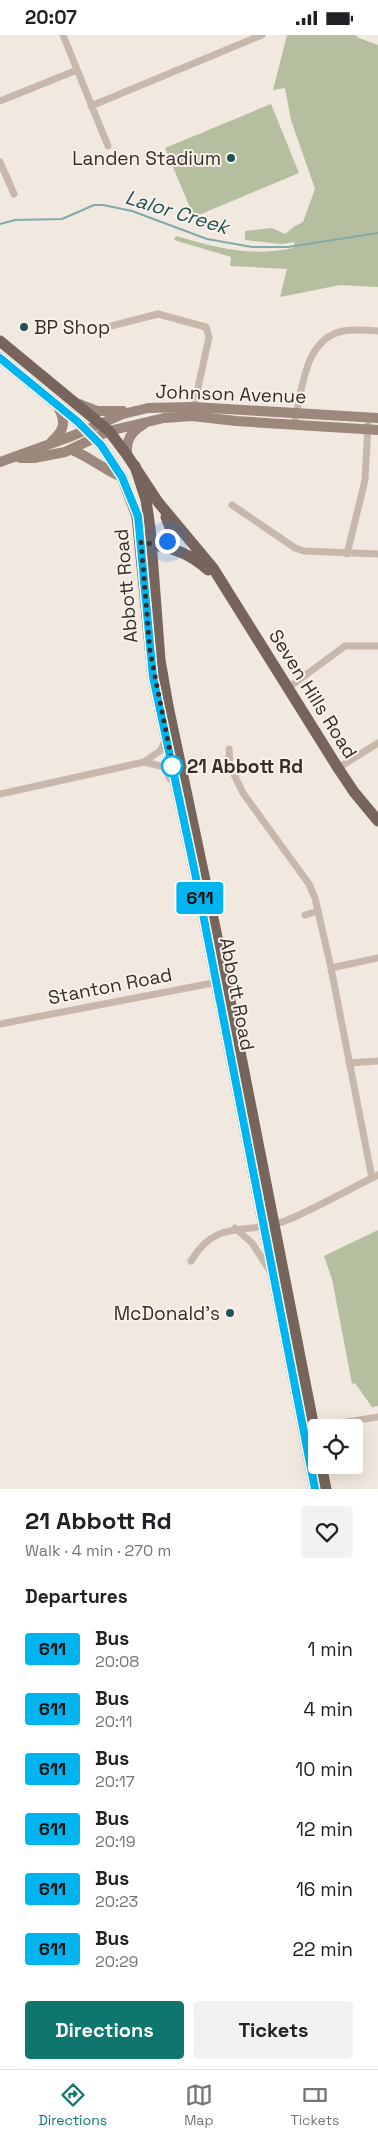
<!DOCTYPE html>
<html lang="en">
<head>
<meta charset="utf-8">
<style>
  :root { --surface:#fff; --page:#f2f2f2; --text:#202124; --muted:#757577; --line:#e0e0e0; --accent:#0f766e }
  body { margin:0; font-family:"Space Grotesk",sans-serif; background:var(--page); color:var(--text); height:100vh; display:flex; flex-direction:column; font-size:19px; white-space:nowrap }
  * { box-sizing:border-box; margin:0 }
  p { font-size:16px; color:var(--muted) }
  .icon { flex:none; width:28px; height:28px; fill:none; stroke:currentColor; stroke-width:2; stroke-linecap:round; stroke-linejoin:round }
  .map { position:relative; height:1454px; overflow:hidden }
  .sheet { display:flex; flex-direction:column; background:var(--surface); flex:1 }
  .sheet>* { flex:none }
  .badge { padding:0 10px; border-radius:4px; font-size:18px; line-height:32px }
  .tools { position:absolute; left:308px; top:1384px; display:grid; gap:10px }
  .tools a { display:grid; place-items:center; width:55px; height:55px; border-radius:5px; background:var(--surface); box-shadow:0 5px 20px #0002; font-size:25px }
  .you { position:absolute; width:25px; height:25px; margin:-12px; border:4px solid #fff; border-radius:50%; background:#1a73e8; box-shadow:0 0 0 8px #1a73e833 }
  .map>.badge { position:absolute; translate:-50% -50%; box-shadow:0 0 0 2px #fff }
  h2 { padding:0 25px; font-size:19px; line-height:45px }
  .round { display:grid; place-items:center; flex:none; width:52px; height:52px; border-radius:5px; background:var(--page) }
  .headline { display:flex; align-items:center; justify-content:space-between; height:85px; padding:0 25px }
  h1 { font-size:24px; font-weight:700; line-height:38px }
  .button { display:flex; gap:10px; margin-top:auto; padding:10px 25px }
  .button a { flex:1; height:58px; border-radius:5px; background:var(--accent); color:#fff; font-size:20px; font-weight:700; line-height:58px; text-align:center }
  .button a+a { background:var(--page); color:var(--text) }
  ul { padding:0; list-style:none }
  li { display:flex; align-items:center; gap:15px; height:60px; padding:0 25px }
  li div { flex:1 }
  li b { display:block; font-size:19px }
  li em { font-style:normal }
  li .badge { min-width:55px; font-weight:700; text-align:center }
  .status { display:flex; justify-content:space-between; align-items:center; height:35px; padding:0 25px; background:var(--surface); direction:ltr }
  .status svg { height:14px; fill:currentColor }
  .tabs { display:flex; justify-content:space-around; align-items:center; height:70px; border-top:1px solid var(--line); background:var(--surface); font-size:14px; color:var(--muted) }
  .tabs a { display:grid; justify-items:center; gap:2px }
  .tabs .on { color:var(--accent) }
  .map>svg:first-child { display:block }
  .green { fill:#b5bfa0 }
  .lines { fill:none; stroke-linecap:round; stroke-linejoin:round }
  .stream { stroke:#80aaac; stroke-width:2 }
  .minor { stroke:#c8b8ac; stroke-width:7 }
  .secondary { stroke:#9c887d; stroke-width:10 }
  .primary { stroke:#77655c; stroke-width:11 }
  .line-casing { stroke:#fff; stroke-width:11 }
  .line { stroke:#00b5ef; stroke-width:8 }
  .walk { stroke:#372e2a; stroke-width:5; stroke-dasharray:0 9 }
  .poi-dot { fill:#235255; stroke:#f9f2eb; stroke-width:2 }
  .stop-dot { fill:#fff; stroke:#00b5ef; stroke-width:2.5 }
  .labels { text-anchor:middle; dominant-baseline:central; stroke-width:4; stroke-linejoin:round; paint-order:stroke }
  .poi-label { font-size:19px; fill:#372e2a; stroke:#f9f2eb; text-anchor:end }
  .street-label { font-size:19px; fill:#372e2a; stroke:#f9f2eb }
  .stop-label { font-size:19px; font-weight:bold; fill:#372e2a; stroke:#f9f2eb; text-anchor:start }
  .water-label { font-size:20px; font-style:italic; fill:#235255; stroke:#f9f2eb }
</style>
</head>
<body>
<div class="status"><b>20:07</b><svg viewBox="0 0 49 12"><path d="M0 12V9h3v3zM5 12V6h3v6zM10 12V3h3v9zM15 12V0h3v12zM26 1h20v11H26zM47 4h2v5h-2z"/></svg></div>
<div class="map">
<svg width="378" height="1454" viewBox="0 0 378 1454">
  <rect width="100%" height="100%" fill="#f1e8df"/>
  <g class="green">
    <path d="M287 0H355L359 3 378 10V252L340 250 280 262 287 234 230 231 231 222 174 205 176 201C218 213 250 222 293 213L295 207 281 209 245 205V196L272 193 285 199 295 191 303 187 315 154 291 85 285 53 273 55Z"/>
    <polygon points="271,69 299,138 194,182 165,113"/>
    <polygon points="378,1195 378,1371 372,1372 355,1348 352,1349 332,1244 324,1221"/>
  </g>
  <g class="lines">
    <polyline class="stream" points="0,189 15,185 62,184 94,170 103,170 132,176 207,204 252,212 288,212 378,198"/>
    <g class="minor">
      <polyline points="63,0 108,111"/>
      <polyline points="0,66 77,35"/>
      <polyline points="91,71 262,0"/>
      <polyline points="0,127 14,159"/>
      <polyline points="111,291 158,279 206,292 209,302 193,376"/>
      <path d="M294 390C302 358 303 304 343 296 354 294 367 295 378 296"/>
      <polyline points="232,470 295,513 304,516 378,519"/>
      <polyline points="347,519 365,445 368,390"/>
      <polyline points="288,653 345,611 378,611"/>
      <polyline points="229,714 230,731 243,758 309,849 315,863 331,933 372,1143"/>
      <polyline points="144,727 165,732 170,744"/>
      <polyline points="338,733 378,708"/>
      <polyline points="0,759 144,727 161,715 165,705"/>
      <polyline points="305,880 318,876"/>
      <polyline points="331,933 378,923"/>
      <polyline points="0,989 218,947"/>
      <polyline points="349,1028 378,1026"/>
      <polyline points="235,1193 252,1208 270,1236"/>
      <path d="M191 1226C217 1182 247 1201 285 1186 317 1173 347 1155 378 1140"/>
      <polyline points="314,1392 378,1382"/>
    </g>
    <g class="secondary">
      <polyline points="79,369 97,376 123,376"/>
      <path d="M52 406C65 395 66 386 58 372"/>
      <path d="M72 415C90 422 104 435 122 442"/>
      <path d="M127 420C126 404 131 397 144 389"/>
      <polyline points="20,423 34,423 65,417 109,396 164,383 192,381 236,386 378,395"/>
      <polyline points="0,427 72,401 123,379 148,373 193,372 378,383"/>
    </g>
    <g class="primary">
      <polyline points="0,306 109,396 127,420 158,467 213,533 338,733 354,757 378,786"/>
      <polyline points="0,323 78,387 101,410 122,442 137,481 153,642 194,833 315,1454"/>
      <polyline points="135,431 146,465 150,493 160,625 168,671 224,935 316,1403"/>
      <path d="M146 508C173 514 187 516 208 535"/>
      <polyline points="153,509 167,506 171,502 171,495 166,482"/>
      <polyline points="321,1430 326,1454"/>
    </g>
  </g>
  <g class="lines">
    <defs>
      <polyline id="line" points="0,323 78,387 101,410 122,442 138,481 153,642 194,833 315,1454"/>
    </defs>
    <use href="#line" class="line-casing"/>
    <use href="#line" class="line"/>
    <polyline class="walk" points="167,506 152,509 141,507 150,616 174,737 172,731"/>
  </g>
  <g class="poi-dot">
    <circle cx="231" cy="123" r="5"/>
    <circle cx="24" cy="292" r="5"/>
    <circle cx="230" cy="1278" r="5"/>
  </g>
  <circle class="stop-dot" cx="172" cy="731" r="10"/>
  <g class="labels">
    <g class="poi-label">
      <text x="221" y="123">Landen Stadium</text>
      <text x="34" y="292" text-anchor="start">BP Shop</text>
      <text x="220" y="1278">McDonald's</text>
    </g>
    <g class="street-label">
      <text transform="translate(231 359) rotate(2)">Johnson Avenue</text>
      <text transform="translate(126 551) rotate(-95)">Abbott Road</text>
      <text transform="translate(313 659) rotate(58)">Seven Hills Road</text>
      <text transform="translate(110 951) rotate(-11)">Stanton Road</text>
      <text transform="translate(237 959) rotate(79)">Abbott Road</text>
    </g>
    <g class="stop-label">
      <text x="187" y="731">21 Abbott Rd</text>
    </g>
    <g class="water-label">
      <text transform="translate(177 177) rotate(17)">Lalor Creek</text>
    </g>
  </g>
</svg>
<div class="tools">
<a><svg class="icon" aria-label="locate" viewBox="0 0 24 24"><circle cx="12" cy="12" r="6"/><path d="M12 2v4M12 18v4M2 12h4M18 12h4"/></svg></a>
</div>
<div class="you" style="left:167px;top:506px"></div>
<b class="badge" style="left:200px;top:863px;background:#00b5ef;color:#111">611</b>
</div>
<section class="sheet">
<div class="headline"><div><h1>21 Abbott Rd</h1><p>Walk · 4 min · 270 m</p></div><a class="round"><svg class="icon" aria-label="heart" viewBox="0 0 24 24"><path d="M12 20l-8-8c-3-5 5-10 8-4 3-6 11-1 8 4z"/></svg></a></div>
<h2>Departures</h2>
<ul>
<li><span class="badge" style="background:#00b5ef;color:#111">611</span><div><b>Bus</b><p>20:08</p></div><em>1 min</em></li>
<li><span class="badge" style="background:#00b5ef;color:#111">611</span><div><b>Bus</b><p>20:11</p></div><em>4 min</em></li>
<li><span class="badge" style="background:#00b5ef;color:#111">611</span><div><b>Bus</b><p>20:17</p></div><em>10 min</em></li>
<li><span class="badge" style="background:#00b5ef;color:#111">611</span><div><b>Bus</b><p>20:19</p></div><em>12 min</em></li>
<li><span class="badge" style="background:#00b5ef;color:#111">611</span><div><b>Bus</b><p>20:23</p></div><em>16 min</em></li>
<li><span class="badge" style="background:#00b5ef;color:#111">611</span><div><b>Bus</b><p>20:29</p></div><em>22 min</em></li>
</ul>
<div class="button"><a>Directions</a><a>Tickets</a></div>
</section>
<nav class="tabs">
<a class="on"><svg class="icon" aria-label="directions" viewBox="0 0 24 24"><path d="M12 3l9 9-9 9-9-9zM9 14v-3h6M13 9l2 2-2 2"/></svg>Directions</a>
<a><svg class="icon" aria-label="map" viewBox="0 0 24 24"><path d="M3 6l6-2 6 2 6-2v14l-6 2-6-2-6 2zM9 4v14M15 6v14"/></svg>Map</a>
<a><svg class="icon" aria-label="tickets" viewBox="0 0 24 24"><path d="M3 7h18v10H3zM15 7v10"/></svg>Tickets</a>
</nav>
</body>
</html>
